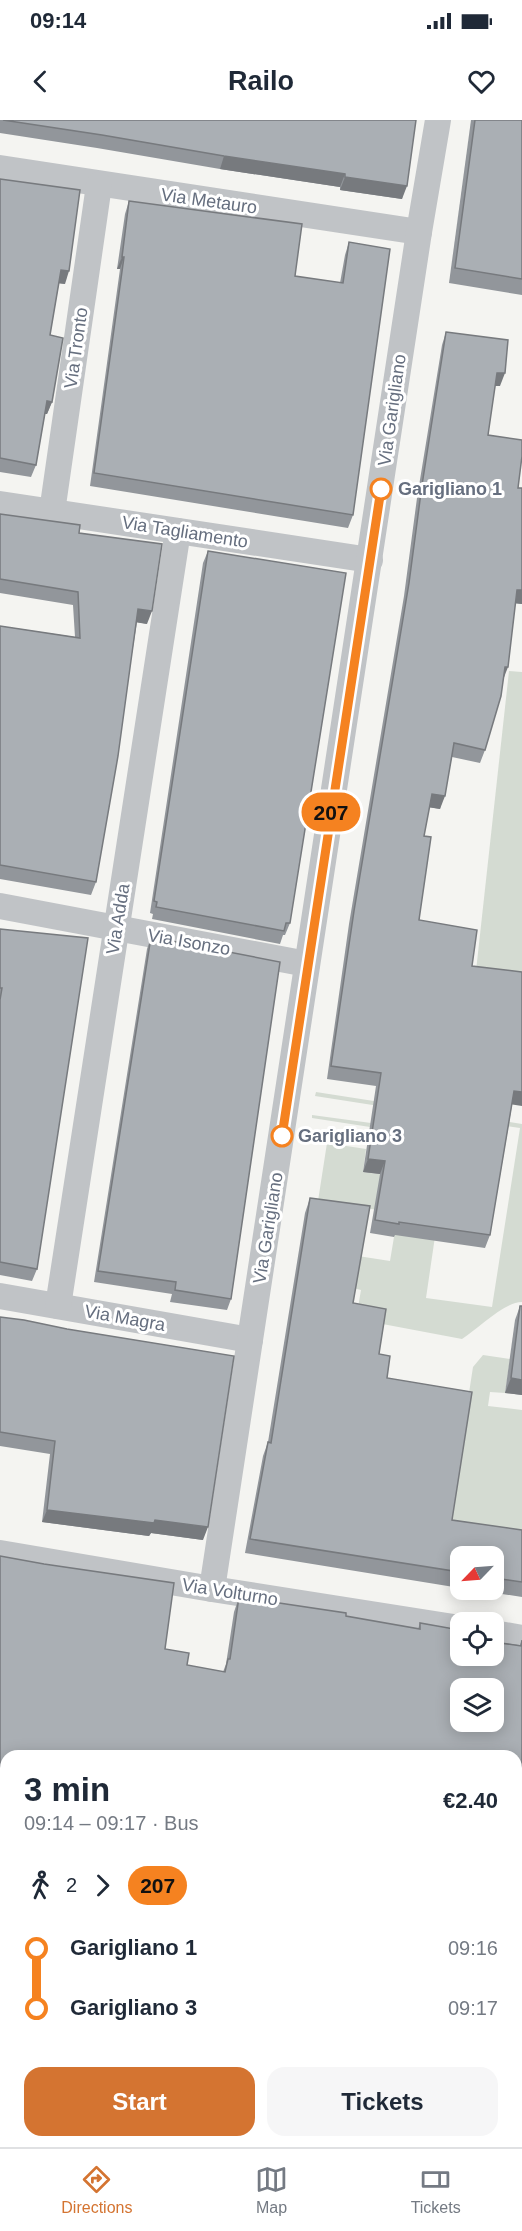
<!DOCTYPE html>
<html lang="en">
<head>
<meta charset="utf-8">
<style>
  :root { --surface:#fff; --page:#f6f6f7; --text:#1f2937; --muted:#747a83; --line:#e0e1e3; --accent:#d47431 }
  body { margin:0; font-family:Arial,sans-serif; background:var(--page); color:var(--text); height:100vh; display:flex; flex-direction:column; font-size:22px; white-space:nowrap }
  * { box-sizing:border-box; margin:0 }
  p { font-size:20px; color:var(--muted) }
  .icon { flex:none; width:33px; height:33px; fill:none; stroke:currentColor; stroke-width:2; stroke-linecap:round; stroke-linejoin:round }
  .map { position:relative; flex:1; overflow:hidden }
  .details { position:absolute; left:0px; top:1630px; width:522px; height:398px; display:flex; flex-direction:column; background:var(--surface); border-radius:18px 18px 0 0; box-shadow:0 3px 15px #0003 }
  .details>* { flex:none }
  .badge { padding:0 12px; border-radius:20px; font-size:21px; line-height:39px }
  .needle { width:39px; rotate:245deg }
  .tools { position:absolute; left:450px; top:1426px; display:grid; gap:12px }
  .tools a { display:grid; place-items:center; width:54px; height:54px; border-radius:12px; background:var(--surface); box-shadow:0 3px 15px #0003; font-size:30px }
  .map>.badge { position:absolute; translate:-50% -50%; box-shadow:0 0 0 3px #fff }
  .legs { display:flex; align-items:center; gap:9px; height:66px; padding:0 24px; font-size:20px }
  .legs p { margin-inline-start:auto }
  .head { display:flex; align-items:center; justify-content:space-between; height:102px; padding:0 24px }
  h1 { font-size:33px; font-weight:700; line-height:45px }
  .action { display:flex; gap:12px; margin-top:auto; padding:12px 24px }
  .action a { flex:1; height:69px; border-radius:18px; background:var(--accent); color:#fff; font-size:24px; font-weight:700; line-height:69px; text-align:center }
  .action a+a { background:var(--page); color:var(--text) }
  ul { padding:0 24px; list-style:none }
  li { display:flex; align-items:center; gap:21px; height:60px; font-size:22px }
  li i { display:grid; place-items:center; width:9px; height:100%; margin:0 8px; background:currentColor }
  li i::after { content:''; width:15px; height:15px; margin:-8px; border:4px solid; border-radius:50%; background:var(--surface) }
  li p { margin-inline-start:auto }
  li:first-child i { background:linear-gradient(#0000 50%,currentColor 0) }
  li:last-child i { background:linear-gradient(currentColor 50%,#0000 0) }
  .status { display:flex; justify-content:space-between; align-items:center; height:42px; padding:0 30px; background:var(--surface); direction:ltr }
  .status svg { height:16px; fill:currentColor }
  header { display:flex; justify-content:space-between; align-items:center; height:78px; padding:0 24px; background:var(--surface); font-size:27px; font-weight:700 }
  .dock { display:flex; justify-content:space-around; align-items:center; height:84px; border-top:2px solid var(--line); background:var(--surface); font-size:16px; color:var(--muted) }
  .dock a { display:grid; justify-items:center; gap:3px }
  .dock .selected { color:var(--accent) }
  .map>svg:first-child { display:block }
  .green { fill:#d4dbd2 }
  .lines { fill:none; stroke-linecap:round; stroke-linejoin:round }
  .minor { stroke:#c0c3c6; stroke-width:26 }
  .wall { fill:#92969b }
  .shaded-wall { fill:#777a7e }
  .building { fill:#aaafb4; stroke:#777a7e; stroke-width:1.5; fill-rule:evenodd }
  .line-1-casing { stroke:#fff; stroke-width:14 }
  .line-1 { stroke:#f58220; stroke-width:9 }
  .stop-1-dot { fill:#fff; stroke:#f58220; stroke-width:3 }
  .labels { text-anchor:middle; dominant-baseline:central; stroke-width:6; stroke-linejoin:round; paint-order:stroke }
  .street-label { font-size:18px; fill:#666f7f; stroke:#fff }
  .stop-label { font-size:18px; font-weight:bold; fill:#666f7f; stroke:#fff; text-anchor:start }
</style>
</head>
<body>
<div class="status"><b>09:14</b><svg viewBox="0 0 49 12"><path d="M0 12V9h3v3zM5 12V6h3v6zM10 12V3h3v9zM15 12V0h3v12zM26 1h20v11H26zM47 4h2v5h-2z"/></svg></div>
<header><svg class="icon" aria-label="back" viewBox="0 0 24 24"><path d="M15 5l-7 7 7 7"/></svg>Railo<svg class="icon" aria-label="heart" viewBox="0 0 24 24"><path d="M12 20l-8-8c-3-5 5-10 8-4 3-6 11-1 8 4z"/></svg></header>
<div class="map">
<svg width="522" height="2027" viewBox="0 0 522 2027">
  <rect width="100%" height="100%" fill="#f4f4f1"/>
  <g class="green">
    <polygon points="509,551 522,552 522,865 475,860"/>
    <path d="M316 972 522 1004V1182C504 1182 478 1209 462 1219L356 1199 361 1170 353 1168 358 1136 390 1141 398 1093 318 1081 327 1023 366 1029 363 1052 443 1062 426 1178 492 1187 520 1008 315 976Z"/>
    <polygon points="312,995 371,1003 370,1007 312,998"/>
    <polygon points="483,1235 510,1239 505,1273 490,1272 488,1286 522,1290 522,1425 447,1415 473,1247"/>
    <polygon points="23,2022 219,2022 218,2027 22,2027"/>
  </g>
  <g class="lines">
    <g class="minor">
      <polyline points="0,48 419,112"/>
      <polyline points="0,384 370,440"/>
      <polyline points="52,392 99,65"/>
      <polyline points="0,786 307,844"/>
      <polyline points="0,1176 250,1220"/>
      <polyline points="58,1186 178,411"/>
      <polyline points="0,1433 212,1469 460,1508"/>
      <polyline points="212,1469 419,112 438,0"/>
      <polyline points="494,1513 522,1518"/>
      <polyline points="0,1788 6,1789"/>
      <polyline points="516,1940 522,1941"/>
    </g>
  </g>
  <g class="wall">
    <polygon points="0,0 416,0 402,79 340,70 340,67 220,49 97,28 0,13"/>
    <polygon points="471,0 522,0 522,175 449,163"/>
    <polygon points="0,59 65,164 59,163 50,215 52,282 47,294 45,294 36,345 31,357 0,352"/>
    <polygon points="129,81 295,156 340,163 345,135 349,122 353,395 348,408 90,366 120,149 117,149 125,94"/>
    <polygon points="446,212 500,266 495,266 488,315 518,368 522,484 515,483 503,560 485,630 480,643 452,637 440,689 429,687 424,716 419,800 472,846 512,985 490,1115 485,1128 395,1115 394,1117 370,1113 380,1054 363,1052 376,966 327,959 349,804 404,476 417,378 442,225"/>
    <polygon points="0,394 79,413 147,504 137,502 96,762 91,775 0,759 0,506 75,517 73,485 0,473"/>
    <polygon points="208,431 290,803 285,815 283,815 280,824 152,799 153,794 150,793 203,443"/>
    <polygon points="0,809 37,1149 32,1161 0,1155"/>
    <polygon points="151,817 231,1179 227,1190 170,1182 172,1174 94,1162 147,829"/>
    <polygon points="310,1078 353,1183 379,1234 387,1258 452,1400 522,1410 522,1477 476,1470 494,1470 494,1437 460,1437 460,1468 245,1433 263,1336 268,1322 305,1093"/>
    <polygon points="520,1186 522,1186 522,1275 505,1273 515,1200"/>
    <polygon points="0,1197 203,1420 151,1413 149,1416 42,1402 50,1334 0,1326"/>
    <polygon points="0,1436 165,1529 187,1545 223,1552 226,1544 234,1492 239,1477 418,1509 420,1503 459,1518 520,1525 522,1520 522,1671 516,1670 516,1636 6,1636 6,1756 0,1754"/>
    <polygon points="516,1766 522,1767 522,1914 516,1913"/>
  </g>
  <g class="shaded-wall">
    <polygon points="224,36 345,54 340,67 220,49"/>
    <polygon points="345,57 407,66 402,79 340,70"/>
    <polygon points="122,137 124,137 120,149 117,149"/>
    <polygon points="61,150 69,151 65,164 56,163"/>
    <polygon points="497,253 505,253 500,266 493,266"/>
    <polygon points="47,281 52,282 47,294 43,294"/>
    <polygon points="517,470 522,470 522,484 512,483"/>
    <polygon points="138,489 152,491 147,504 134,502"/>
    <polygon points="505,547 508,547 503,560"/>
    <polygon points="432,674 445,676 440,689 427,687"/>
    <polygon points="514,971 522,972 522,986 509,984"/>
    <polygon points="368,1039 385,1041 380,1054 363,1052"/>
    <polygon points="511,1258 522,1260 522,1275 505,1273"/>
    <polygon points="47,1390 155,1400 208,1407 203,1420 151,1413 149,1416 42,1402"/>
  </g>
  <g class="building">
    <polygon points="3,0 416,0 407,66 345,57 345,54 224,36 102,15"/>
    <polygon points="475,0 522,0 522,159 455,148"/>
    <polygon points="0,59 80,70 69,151 61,150 50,215 63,218 52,282 47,281 36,345 0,338"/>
    <polygon points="129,81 302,104 295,156 343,163 349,122 390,129 353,395 94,353 124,137 122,137"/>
    <polygon points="446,212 508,220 505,253 497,253 488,315 522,320 522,336 518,368 522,368 522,470 517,470 508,547 505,547 501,576 485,630 454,623 445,676 432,674 424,716 431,717 419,800 477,810 472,846 522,852 522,972 514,971 490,1115 399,1102 399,1104 375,1100 385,1041 368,1039 381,953 331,946 354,791 409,463 422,365"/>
    <polygon points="0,394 80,405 79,413 162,424 152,491 138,489 118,636 96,762 0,745 0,506 80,518 78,472 0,459"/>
    <polygon points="208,431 346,453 290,803 286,803 284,811 156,787 157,782 154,781"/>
    <polygon points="0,809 88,818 37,1149 0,1142 0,880 2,868 0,868"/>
    <polygon points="151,817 280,842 231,1179 175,1170 176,1162 98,1151"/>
    <polygon points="310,1078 370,1086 353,1183 386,1189 379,1234 390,1236 387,1258 472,1272 452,1400 522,1410 522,1462 494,1458 494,1437 460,1437 460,1452 250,1419 268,1322 271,1323"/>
    <polygon points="520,1186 522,1186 522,1260 511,1258"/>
    <polygon points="0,1197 24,1200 67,1209 234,1236 208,1407 155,1400 154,1403 47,1390 55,1321 0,1312"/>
    <path d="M0 1436 44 1444 174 1463 165 1529 189 1533 187 1545 225 1552 228 1539H230L239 1477 346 1493V1496L420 1509V1503L460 1510 459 1518 460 1519V1536H494V1522L521 1526 522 1520V1655L516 1654V1636H6V1740L0 1737ZM460 1569H494V1602H460Z"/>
    <polygon points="516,1766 522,1767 522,1899 516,1898"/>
  </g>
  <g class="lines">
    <defs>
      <polyline id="line-1" points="282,1016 381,369"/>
    </defs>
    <use href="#line-1" class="line-1-casing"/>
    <use href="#line-1" class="line-1"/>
  </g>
  <g class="stop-1-dot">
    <circle cx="381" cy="369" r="10"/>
    <circle cx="282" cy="1016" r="10"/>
  </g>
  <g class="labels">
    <g class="street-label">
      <text transform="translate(209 81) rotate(8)">Via Metauro</text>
      <text transform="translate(76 228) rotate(-82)">Via Tronto</text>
      <text transform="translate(392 290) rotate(-82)">Via Garigliano</text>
      <text transform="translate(185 412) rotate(9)">Via Tagliamento</text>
      <text transform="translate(118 799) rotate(-81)">Via Adda</text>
      <text transform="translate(189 822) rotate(10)">Via Isonzo</text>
      <text transform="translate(268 1108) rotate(-81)">Via Garigliano</text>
      <text transform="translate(125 1198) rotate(10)">Via Magra</text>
      <text transform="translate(230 1472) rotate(9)">Via Volturno</text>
    </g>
    <g class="stop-label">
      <text x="398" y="369">Garigliano 1</text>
      <text x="298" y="1016">Garigliano 3</text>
    </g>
  </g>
</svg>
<div class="tools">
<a><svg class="needle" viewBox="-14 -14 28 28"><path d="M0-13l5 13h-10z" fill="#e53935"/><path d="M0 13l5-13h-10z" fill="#747a83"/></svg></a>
<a><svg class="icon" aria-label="locate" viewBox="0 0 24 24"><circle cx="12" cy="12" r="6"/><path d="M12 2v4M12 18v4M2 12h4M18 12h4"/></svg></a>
<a><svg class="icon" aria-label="layers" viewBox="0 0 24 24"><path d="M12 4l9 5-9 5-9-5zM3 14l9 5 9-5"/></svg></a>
</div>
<b class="badge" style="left:331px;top:692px;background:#f58220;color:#111">207</b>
<section class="details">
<div class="head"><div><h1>3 min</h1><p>09:14 – 09:17 · Bus</p></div><b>€2.40</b></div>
<div class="legs"><svg class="icon" aria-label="walk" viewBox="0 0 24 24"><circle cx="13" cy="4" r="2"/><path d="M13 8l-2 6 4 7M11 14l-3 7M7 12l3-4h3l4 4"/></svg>2<svg class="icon" aria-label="forward" viewBox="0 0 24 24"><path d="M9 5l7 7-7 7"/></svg><b class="badge" style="background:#f58220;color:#111">207</b></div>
<ul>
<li><i style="color:#f58220"></i><b>Garigliano 1</b><p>09:16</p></li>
<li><i style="color:#f58220"></i><b>Garigliano 3</b><p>09:17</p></li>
</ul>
<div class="action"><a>Start</a><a>Tickets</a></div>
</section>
</div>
<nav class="dock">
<a class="selected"><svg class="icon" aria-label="directions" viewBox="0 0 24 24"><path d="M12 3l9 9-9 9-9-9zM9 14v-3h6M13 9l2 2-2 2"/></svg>Directions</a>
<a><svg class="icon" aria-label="map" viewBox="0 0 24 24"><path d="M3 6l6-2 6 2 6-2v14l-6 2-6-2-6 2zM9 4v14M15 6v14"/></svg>Map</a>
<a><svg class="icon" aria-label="tickets" viewBox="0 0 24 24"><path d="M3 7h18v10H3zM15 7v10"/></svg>Tickets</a>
</nav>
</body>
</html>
